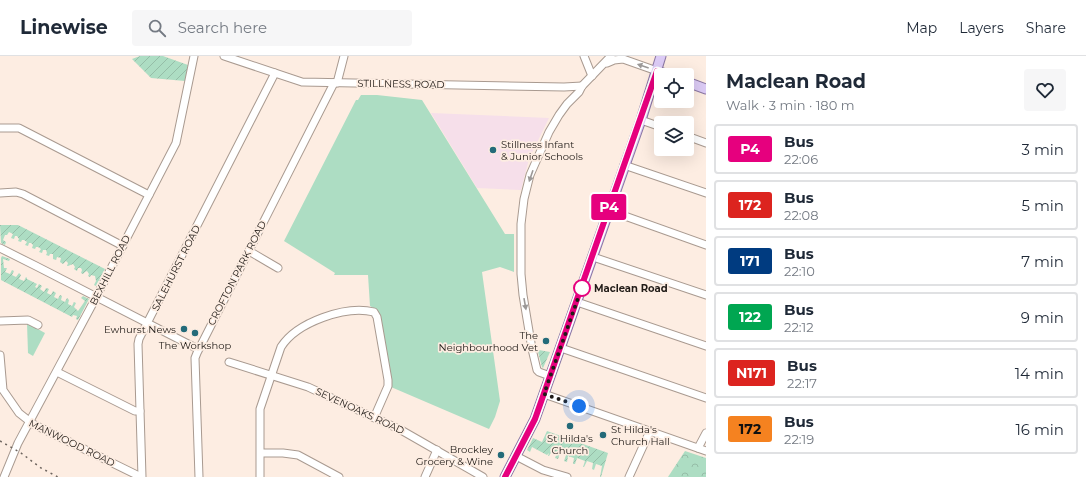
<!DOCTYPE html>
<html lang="en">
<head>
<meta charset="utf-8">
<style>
  :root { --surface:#fff; --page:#f6f6f7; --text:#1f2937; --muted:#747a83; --line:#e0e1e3 }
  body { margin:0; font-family:Montserrat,sans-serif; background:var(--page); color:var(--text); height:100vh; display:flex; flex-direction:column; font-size:15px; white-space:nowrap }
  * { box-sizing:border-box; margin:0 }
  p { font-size:13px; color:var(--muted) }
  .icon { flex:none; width:22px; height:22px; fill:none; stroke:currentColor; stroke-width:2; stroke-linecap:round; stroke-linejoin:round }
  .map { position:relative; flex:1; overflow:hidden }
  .sheet { display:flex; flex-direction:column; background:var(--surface); width:380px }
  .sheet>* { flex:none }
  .badge { padding:0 8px; border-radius:3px; font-size:14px; line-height:26px }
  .fabs { position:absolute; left:654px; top:12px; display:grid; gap:8px }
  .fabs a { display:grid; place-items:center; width:40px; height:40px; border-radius:4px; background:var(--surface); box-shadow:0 4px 16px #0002; font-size:20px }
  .you { position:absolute; width:20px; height:20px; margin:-10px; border:3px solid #fff; border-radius:50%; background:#1a73e8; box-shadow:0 0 0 6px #1a73e833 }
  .map>.badge { position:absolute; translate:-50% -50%; box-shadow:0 0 0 2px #fff }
  .round { display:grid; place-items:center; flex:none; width:42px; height:42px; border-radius:4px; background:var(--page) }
  .head { display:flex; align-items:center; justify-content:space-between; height:68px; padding:0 20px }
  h1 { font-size:19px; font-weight:700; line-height:30px }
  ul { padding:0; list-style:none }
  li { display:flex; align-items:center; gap:12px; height:50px; margin:0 8px 6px; padding:0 12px; border:2px solid var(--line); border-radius:4px }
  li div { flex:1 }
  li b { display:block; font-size:15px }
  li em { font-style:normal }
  li .badge { min-width:44px; font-weight:700; text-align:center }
  header { display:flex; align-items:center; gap:24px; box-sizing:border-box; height:56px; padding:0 20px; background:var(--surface); border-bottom:1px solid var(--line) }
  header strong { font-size:19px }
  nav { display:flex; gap:22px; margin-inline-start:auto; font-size:14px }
  .search { width:280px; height:36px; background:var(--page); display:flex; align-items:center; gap:10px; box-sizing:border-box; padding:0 14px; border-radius:4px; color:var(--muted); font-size:15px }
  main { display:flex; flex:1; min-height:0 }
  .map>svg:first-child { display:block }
  .education { fill:#f6dfea }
  .grass { fill:#adddc3 }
  .forest { fill:url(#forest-crowns) }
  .garden { fill:url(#garden-furrows) }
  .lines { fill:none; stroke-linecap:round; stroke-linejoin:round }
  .minor-casing { stroke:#a99a90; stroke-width:9 }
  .major-casing { stroke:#8b77a3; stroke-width:11 }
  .minor { stroke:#fff; stroke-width:7 }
  .major { stroke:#dccbf5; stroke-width:9 }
  .rail { stroke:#6d645e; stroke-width:1.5; stroke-dasharray:2 4; stroke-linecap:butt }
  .oneway { fill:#9b9897 }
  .line-casing { stroke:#fff; stroke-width:9 }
  .line { stroke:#e6007e; stroke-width:6 }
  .walk { stroke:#201b17; stroke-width:4; stroke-dasharray:0 7.2 }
  .poi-dot { fill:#236a79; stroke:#fdede2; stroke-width:1.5 }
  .stop-dot { fill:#fff; stroke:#e6007e; stroke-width:2 }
  .labels { text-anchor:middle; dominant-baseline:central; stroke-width:3.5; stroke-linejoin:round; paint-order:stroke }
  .street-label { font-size:10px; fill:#201b17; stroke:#fdede2 }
  .poi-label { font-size:10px; fill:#201b17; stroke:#fdede2; text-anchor:end }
  .stop-label { font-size:10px; font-weight:bold; fill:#201b17; stroke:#fdede2; text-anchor:start }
</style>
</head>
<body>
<header>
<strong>Linewise</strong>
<div class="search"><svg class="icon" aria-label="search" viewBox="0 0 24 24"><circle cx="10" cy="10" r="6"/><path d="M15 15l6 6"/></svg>Search here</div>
<nav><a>Map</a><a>Layers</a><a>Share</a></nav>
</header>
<main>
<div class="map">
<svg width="706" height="421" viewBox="0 0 706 421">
  <defs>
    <pattern id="forest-crowns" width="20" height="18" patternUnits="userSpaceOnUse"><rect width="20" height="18" fill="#adddc3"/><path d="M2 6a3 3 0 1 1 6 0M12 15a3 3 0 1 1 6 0" fill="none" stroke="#95bda7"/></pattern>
    <pattern id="garden-furrows" width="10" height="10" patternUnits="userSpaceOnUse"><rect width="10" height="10" fill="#adddc3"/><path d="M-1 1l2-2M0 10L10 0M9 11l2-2" fill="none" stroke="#95bda7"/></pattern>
  </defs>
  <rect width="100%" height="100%" fill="#fdede2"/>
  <polygon class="education" points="431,57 549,62 529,103 521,134 477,132"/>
  <g class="grass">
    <polygon points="361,39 377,39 422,44 505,178 514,178 514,216 500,211 482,216 500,345 495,361 489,373 391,331 380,259 377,254 370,250 368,219 334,219 335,217 284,185 356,44 358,44"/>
    <polygon points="27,267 45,277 33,300 28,297"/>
  </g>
  <polygon class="forest" points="685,395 706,402 706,421 668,421"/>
  <g class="garden">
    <polygon points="140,0 163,0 188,9 185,25 151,22 132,3"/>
    <polygon points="0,169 18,169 105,213 96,230 94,229 96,225 95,220 91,219 90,221 88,220 89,218 87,215 85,216 83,218 81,217 82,214 81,212 78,212 77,215 74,213 75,211 73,208 68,210 67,210 68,207 66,205 63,208 60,206 61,202 57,201 56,204 53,203 53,198 50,198 49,200 46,199 47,197 46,194 43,194 42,197 39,196 41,193 38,191 36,191 35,193 32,192 33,189 31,187 29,187 28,190 25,189 27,186 24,184 22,184 21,186 18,185 19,183 17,180 15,180 14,183 11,182 13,178 9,176 7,179 5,179 3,184 6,186 5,189 1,187"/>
    <polygon points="2,200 10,203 9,205 3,203 4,212 7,212 5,216 10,218 12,214 14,215 12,219 16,221 19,217 21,219 19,223 24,225 26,221 27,222 27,223 37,228 35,231 37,232 39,228 42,230 40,233 44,236 46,232 49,233 47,237 51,239 53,235 56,237 54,241 58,243 60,239 62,240 61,244 65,246 67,242 69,244 68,248 72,250 74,246 76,247 74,251 78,255 85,245 81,242 83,240 89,243 78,264 76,263 77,260 73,259 72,261 1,224 1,202"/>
    <polygon points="539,294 550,296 543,312 542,311 538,296"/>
    <polygon points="547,375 608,397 601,421 600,421 602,410 596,408 594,414 592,413 593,407 587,405 584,411 583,411 585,405 577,402 575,408 573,408 574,402 568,400 567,406 564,405 566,399 560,397 558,403 555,402 557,397 552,395 549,400 548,400 549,397 547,399 532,391 530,396 527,394 533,382 542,386"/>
  </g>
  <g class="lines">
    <defs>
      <g id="minor">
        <polyline points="224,0 302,26 564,31 582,30"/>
        <polyline points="584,0 592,20"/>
        <polyline points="607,7 614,4 623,3 657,15"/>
        <polyline points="337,27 344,0"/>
        <polyline points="641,64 661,71"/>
        <polyline points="0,72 19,72 149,139"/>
        <polyline points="687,80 706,87"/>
        <polyline points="624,109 706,137"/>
        <polyline points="0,137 16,136 23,138 123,190"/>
        <polyline points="608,154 706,189"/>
        <polyline points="0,192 36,210 198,293"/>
        <polyline points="249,195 278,212"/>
        <polyline points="593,201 706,239"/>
        <polyline points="577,246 706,290"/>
        <polyline points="0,265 28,264 38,269"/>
        <polyline points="561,292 706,342"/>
        <polyline points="0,299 3,334 19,357 33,368 141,421"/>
        <polyline points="229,306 308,331 401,374 483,421"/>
        <polyline points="57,316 135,355 140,355"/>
        <polyline points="550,320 539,316 537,314 532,293 523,239 521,218 521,168 524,143 530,119 549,76 559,59 567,48 579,36 582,30 611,0"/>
        <polyline points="544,338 706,395"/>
        <polyline points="698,392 706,377"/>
        <polyline points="261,397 283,397 298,399 339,421"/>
        <polyline points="516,400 543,414 567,421"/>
        <polyline points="4,421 18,387 93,247 176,87 194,0"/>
        <polyline points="142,421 138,288 139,283 275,17"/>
        <polyline points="199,421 195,302 197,297 334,27"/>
        <path d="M260 421V353L281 291C297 266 346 249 374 256L377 261 388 324V330L374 362"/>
        <polyline points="425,421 437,394"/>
        <polyline points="629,421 650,375"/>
      </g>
      <g id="major">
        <polyline points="657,15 668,19"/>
        <polyline points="687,26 706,33"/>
        <polyline points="505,421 535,363 641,64 661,0"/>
      </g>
    </defs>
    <use href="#minor" class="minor-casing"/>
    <use href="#major" class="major-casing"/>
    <use href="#minor" class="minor"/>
    <use href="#major" class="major"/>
    <polyline class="rail" points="0,385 21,397 41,412 58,421"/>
  </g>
  <defs><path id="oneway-solid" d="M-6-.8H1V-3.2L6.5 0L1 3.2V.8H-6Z"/></defs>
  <g class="oneway">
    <use href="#oneway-solid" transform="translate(643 10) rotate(-161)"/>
    <use href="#oneway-solid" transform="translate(531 120) rotate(109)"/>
    <use href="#oneway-solid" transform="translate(525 248) rotate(80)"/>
  </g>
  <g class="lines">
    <defs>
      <polyline id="line" points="505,421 535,363 657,15 668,19"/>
    </defs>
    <use href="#line" class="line-casing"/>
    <use href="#line" class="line"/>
    <polyline class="walk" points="579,350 544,338 582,231 582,232"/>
  </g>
  <g class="poi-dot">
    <circle cx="493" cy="94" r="4"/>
    <circle cx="184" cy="273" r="4"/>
    <circle cx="195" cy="277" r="4"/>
    <circle cx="546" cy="285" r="4"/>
    <circle cx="570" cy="370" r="4"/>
    <circle cx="603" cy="379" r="4"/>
    <circle cx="501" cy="399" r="4"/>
  </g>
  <circle class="stop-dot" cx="582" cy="232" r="8"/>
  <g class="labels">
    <g class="street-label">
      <text transform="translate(401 28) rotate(1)">STILLNESS ROAD</text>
      <text transform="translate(176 212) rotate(-63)">SALEHURST ROAD</text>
      <text transform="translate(110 214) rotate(-63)">BEXHILL ROAD</text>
      <text transform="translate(237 217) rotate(-63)">CROFTON PARK ROAD</text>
      <text transform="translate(360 355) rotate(25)">SEVENOAKS ROAD</text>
      <text transform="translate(72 387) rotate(26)">MANWOOD ROAD</text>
    </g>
    <g class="poi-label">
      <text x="501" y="88" text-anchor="start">Stillness Infant<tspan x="501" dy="12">&amp; Junior Schools</tspan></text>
      <text x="176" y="273">Ewhurst News</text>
      <text x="538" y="279">The<tspan x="538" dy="12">Neighbourhood Vet</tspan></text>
      <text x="195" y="289" text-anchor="middle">The Workshop</text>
      <text x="611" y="373" text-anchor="start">St Hilda's<tspan x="611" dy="12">Church Hall</tspan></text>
      <text x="570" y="382" text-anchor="middle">St Hilda's<tspan x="570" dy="12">Church</tspan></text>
      <text x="493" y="393">Brockley<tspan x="493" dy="12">Grocery &amp; Wine</tspan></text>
    </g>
    <g class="stop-label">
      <text x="594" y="232">Maclean Road</text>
    </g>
  </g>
</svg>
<div class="fabs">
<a><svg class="icon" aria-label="locate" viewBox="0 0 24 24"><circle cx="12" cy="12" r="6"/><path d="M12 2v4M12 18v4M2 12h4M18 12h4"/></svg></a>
<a><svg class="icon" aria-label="layers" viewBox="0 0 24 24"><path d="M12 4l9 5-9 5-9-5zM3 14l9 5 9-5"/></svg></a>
</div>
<div class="you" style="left:579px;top:350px"></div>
<b class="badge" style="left:609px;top:151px;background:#e6007e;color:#fff">P4</b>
</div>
<section class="sheet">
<div class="head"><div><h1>Maclean Road</h1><p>Walk · 3 min · 180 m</p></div><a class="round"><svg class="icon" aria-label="heart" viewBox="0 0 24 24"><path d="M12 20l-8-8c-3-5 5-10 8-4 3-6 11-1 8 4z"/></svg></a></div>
<ul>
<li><span class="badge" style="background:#e6007e;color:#fff">P4</span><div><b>Bus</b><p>22:06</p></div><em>3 min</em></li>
<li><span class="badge" style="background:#dc241f;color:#fff">172</span><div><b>Bus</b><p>22:08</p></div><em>5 min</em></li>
<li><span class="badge" style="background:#003b80;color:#fff">171</span><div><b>Bus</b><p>22:10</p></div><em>7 min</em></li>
<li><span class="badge" style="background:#00a651;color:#fff">122</span><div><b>Bus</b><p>22:12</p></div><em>9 min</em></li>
<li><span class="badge" style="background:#dc241f;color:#fff">N171</span><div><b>Bus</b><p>22:17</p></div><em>14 min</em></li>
<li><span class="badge" style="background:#f58220;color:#111">172</span><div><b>Bus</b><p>22:19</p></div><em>16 min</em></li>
</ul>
</section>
</main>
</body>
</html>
